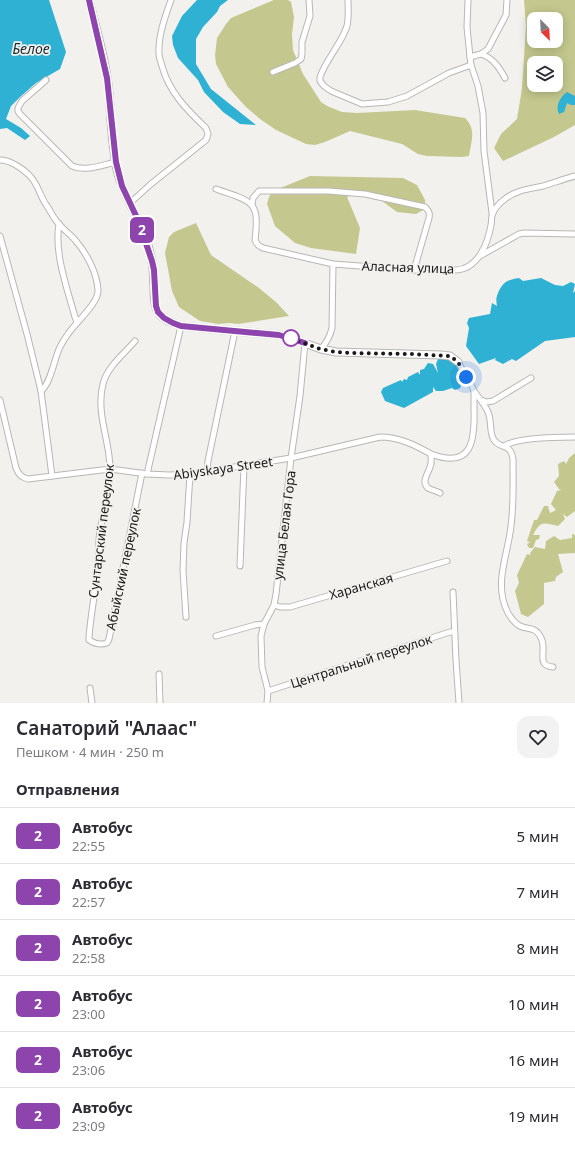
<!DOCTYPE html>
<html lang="ru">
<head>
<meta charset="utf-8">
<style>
  :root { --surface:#fff; --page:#f2f2f3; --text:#2b2b33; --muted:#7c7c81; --line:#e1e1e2 }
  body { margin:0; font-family:"Noto Sans",sans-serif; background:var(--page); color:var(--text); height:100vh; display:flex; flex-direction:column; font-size:15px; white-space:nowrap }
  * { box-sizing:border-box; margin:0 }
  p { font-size:13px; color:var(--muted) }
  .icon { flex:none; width:22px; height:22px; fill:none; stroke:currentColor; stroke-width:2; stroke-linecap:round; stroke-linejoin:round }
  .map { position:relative; height:703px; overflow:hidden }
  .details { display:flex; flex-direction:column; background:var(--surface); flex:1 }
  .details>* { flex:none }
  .badge { padding:0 8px; border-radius:6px; font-size:14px; line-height:26px }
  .needle { width:26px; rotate:156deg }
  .controls { position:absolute; left:527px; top:12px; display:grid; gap:8px }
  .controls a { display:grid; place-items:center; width:36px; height:36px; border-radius:8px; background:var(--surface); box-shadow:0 2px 10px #0003; font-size:20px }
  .you { position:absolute; width:20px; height:20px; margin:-10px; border:3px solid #fff; border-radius:50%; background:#1a73e8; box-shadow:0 0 0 6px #1a73e833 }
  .map>.badge { position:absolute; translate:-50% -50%; box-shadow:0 0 0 2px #fff }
  h2 { padding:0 16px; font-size:15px; line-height:36px }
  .round { display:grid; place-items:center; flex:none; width:42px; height:42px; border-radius:12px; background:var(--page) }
  .head { display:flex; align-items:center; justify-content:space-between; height:68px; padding:0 16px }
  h1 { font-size:19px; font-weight:600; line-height:30px }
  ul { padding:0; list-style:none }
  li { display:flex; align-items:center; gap:12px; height:56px; padding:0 16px; border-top:1px solid var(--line) }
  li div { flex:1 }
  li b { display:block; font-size:15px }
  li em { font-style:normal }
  li .badge { min-width:44px; font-weight:700; text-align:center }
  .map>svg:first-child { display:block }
  .green { fill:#c4c88e; fill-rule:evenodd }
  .water { fill:#2eb1d3 }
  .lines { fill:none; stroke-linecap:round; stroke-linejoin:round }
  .street-casing { stroke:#b9b7b5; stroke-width:7 }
  .secondary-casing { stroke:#b9b7b5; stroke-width:9 }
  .street { stroke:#fff; stroke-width:5 }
  .secondary { stroke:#fff; stroke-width:7 }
  .line-casing { stroke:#fff; stroke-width:9 }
  .line { stroke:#8e44ad; stroke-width:6 }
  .walk { stroke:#191918; stroke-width:4; stroke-dasharray:0 7.2 }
  .stop-dot { fill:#fff; stroke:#8e44ad; stroke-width:2 }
  .labels { text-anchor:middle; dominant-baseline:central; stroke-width:3.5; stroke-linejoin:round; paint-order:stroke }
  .street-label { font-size:13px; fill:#191918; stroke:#f3f1ee }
  .water-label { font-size:14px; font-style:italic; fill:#182d33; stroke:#f3f1ee }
</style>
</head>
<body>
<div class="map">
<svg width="575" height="703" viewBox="0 0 575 703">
  <rect width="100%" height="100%" fill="#f3f1ee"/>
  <g class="green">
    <path d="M274 0H288L291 2 294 17 292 34 293 50 303 74 321 102 327 106 342 112 357 113 415 110 465 118C477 130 471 141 469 156L462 157 427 156 418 154 402 144 350 131 325 142 315 145 306 144 276 130 260 119 246 107 228 87 216 64 215 55 217 38 226 24 231 18Z"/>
    <path d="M524 0H575V125L554 137 503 161 494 148 501 134 517 119 522 88 526 26ZM534 19H556V41H534ZM534 63H556V85H534Z"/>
    <polygon points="310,176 403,178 417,185 425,200 425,209 416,214 397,212 382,201 367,193 356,193 347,197 360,228 356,254 311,248 295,243 275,226 267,204 269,197 273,191"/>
    <polygon points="196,223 211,255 259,288 277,303 289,316 238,324 229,323 219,324 200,321 179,307 172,291 165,253 169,237 174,232"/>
    <path d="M575 453V511L567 517 563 514 565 519 558 526C543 523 541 520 533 535H540L539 539 536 540 533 548H529L527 544 530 542 527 541 534 520H537L544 506H548L550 513 556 510 551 504 557 491 561 490 559 489 554 482 559 476 558 464 564 461 566 464 569 458Z"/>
    <polygon points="572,534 575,535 575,553 558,554 563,572 556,577 555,581 544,583 544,604 528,617 521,614 515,591 519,583 517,575 527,554 531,555 530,553 535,547 545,549 546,541 554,536 560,540 572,538"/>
  </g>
  <g class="water">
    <polygon points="0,0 49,0 66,52 60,69 36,83 20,97 11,106 6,119 21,128 30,136 25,140 7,128 0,129"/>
    <polygon points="197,0 228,0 220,6 217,12 203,27 196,39 196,64 211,89 256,125 240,124 223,112 204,92 198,80 178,58 173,45 172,36 182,16"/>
    <path d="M567 92 575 96V105H571L567 103 564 112 559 114C555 106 560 97 567 92Z"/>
    <path d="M519 278 523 281 541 278 555 285 563 286 571 282 575 284 573 293 575 291V337L545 341 516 361 512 359 503 364 495 360 496 358 479 364 466 346 469 328 467 323 469 318 490 314 492 303 497 306C496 300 496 298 498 293 503 282 507 280 519 278Z"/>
    <polygon points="440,358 453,361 464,378 460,388 455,390 452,388 443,391 436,391 433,387 433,392 404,408 385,401 381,392 383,388 401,380 402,382 404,379 407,380 408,377 418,372 420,375 420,370 424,369 428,363 433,364 438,373 436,364 438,359"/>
  </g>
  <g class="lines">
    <defs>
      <g id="street">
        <path d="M348 0C348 8 349 18 347 26 342 43 326 59 320 77V81L324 86 331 91 362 104 388 102 407 96 449 73 471 65"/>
        <polyline points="468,0 467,27 470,57 471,65 478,86 483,113 484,151 492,213"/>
        <path d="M481 54C493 58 499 67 505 78"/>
        <polyline points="470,57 481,54 488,49 506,15 507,0"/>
        <polyline points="273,72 295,63 301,59 302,54 302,42 310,16 309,0"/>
        <path d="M46 80 22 101 18 108V111L20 114 72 166C85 172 102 165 116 162"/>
        <path d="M0 160C10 160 22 168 29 175 38 183 40 197 47 206 51 212 54 219 59 224 64 230 71 235 76 241 87 254 97 273 98 290 99 303 75 323 68 334 65 338 62 343 60 347 54 359 51 383 41 391"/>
        <path d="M216 189C226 193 250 198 254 209 258 216 256 232 255 240 257 245 259 246 263 248L333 264 414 270H456C478 269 488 243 491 225 492 221 491 216 493 213 495 208 501 202 505 199 516 190 530 189 543 186 553 183 564 179 575 176"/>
        <path d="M130 203 151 184 206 140 208 134 206 128C187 110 169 92 162 66 161 62 159 58 159 54 158 36 165 17 171 0"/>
        <path d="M252 205 253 198 259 191H328L365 194 425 207C429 211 430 213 429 218L414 270"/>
        <path d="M59 224C54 253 67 288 75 317L77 322"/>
        <polyline points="0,236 27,334 41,391 52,476"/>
        <polyline points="480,256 519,234 524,233 575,234"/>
        <path d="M135 341C124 354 107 367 103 384 95 415 112 445 110 474 109 494 103 512 100 531 98 542 99 553 98 564 96 589 91 612 89 637V640C95 644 101 645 107 643L109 639 142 473"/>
        <path d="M321 349C327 342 330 337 332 328L333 264"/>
        <path d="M474 391C479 398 485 405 488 412 492 421 489 433 494 440 501 450 510 442 513 459 513 481 514 504 511 526 508 555 493 584 508 613 511 618 514 623 520 626 528 630 534 626 540 636 549 649 534 665 553 667"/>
        <path d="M0 400 16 468C19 475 21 477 28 479L110 469 147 474 169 475 190 474 291 458 380 437C399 437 415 445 431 454 431 459 432 463 430 467 428 474 421 482 428 488 431 490 437 491 440 493"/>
        <polyline points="481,400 487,402 493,401 531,378"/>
        <path d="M504 446C518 437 558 437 575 437"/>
        <path d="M431 454C473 470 475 439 474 408 474 402 474 397 474 392 474 387 461 368 458 362"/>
        <polyline points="207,471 208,461 235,331"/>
        <polyline points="147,474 181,326"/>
        <polyline points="240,566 244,466"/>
        <polyline points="453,592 456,660 459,703"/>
        <polyline points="274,605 280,607 290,607 447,561"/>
        <polyline points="186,617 183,570 184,543 187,522 190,474"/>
        <polyline points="216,636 255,625 264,624"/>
        <polyline points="159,674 160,703"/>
        <polyline points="90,688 92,703"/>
        <polyline points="268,691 450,632 454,632"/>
        <polyline points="267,703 268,691 262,667 261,636 264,624 274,605 276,594 291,458 300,396 305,343"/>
      </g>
      <path id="secondary" d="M89 0C95 25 103 51 107 77 112 109 110 142 118 174 122 189 130 203 137 218 144 232 149 247 152 261 155 274 152 303 158 312 163 320 173 323 181 326L279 335 296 340 321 349 336 352 441 355 450 356 458 362"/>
    </defs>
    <use href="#street" class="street-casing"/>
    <use href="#secondary" class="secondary-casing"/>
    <use href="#street" class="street"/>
    <use href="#secondary" class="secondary"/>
  </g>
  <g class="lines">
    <defs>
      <polyline id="line" points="89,0 107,78 116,162 122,186 138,220 152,261 154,270 156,306 158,312 164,318 173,323 181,326 279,335 305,343"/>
    </defs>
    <use href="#line" class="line-casing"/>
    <use href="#line" class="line"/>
    <polyline class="walk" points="291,338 288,337 320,349 336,352 350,353 410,354 450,356 458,362 466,377"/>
  </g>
  <circle class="stop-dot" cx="291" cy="338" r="8"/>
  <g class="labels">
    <g class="street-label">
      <text transform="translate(408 267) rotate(2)">Аласная улица</text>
      <text transform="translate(223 468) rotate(-8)">Abiyskaya Street</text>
      <text transform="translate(284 525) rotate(-83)">улица Белая Гора</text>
      <text transform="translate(101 531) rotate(-83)">Сунтарский переулок</text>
      <text transform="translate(123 569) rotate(-78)">Абыйский переулок</text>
      <text transform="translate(361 586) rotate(-16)">Харанская</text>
      <text transform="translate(361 661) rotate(-18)">Центральный переулок</text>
    </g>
    <g class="water-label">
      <text x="31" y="48">Белое</text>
    </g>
  </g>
</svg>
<div class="controls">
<a><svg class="needle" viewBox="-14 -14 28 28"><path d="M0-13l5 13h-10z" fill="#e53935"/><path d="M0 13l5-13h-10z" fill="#7c7c81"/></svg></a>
<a><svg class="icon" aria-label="layers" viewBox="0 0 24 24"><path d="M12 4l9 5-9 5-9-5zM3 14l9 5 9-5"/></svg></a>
</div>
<div class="you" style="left:466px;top:377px"></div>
<b class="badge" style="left:142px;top:230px;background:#8e44ad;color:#fff">2</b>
</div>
<section class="details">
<div class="head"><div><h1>Санаторий &quot;Алаас&quot;</h1><p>Пешком · 4 мин · 250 m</p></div><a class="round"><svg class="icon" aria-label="heart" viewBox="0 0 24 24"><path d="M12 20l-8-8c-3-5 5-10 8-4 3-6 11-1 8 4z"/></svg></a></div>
<h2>Отправления</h2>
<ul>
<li><span class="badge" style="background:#8e44ad;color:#fff">2</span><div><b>Автобус</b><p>22:55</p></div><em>5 мин</em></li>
<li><span class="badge" style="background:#8e44ad;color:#fff">2</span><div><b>Автобус</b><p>22:57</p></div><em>7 мин</em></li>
<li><span class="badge" style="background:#8e44ad;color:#fff">2</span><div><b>Автобус</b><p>22:58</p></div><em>8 мин</em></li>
<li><span class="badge" style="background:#8e44ad;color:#fff">2</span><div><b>Автобус</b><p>23:00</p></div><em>10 мин</em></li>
<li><span class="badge" style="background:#8e44ad;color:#fff">2</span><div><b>Автобус</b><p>23:06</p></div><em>16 мин</em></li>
<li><span class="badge" style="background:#8e44ad;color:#fff">2</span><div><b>Автобус</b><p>23:09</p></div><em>19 мин</em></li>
</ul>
</section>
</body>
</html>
